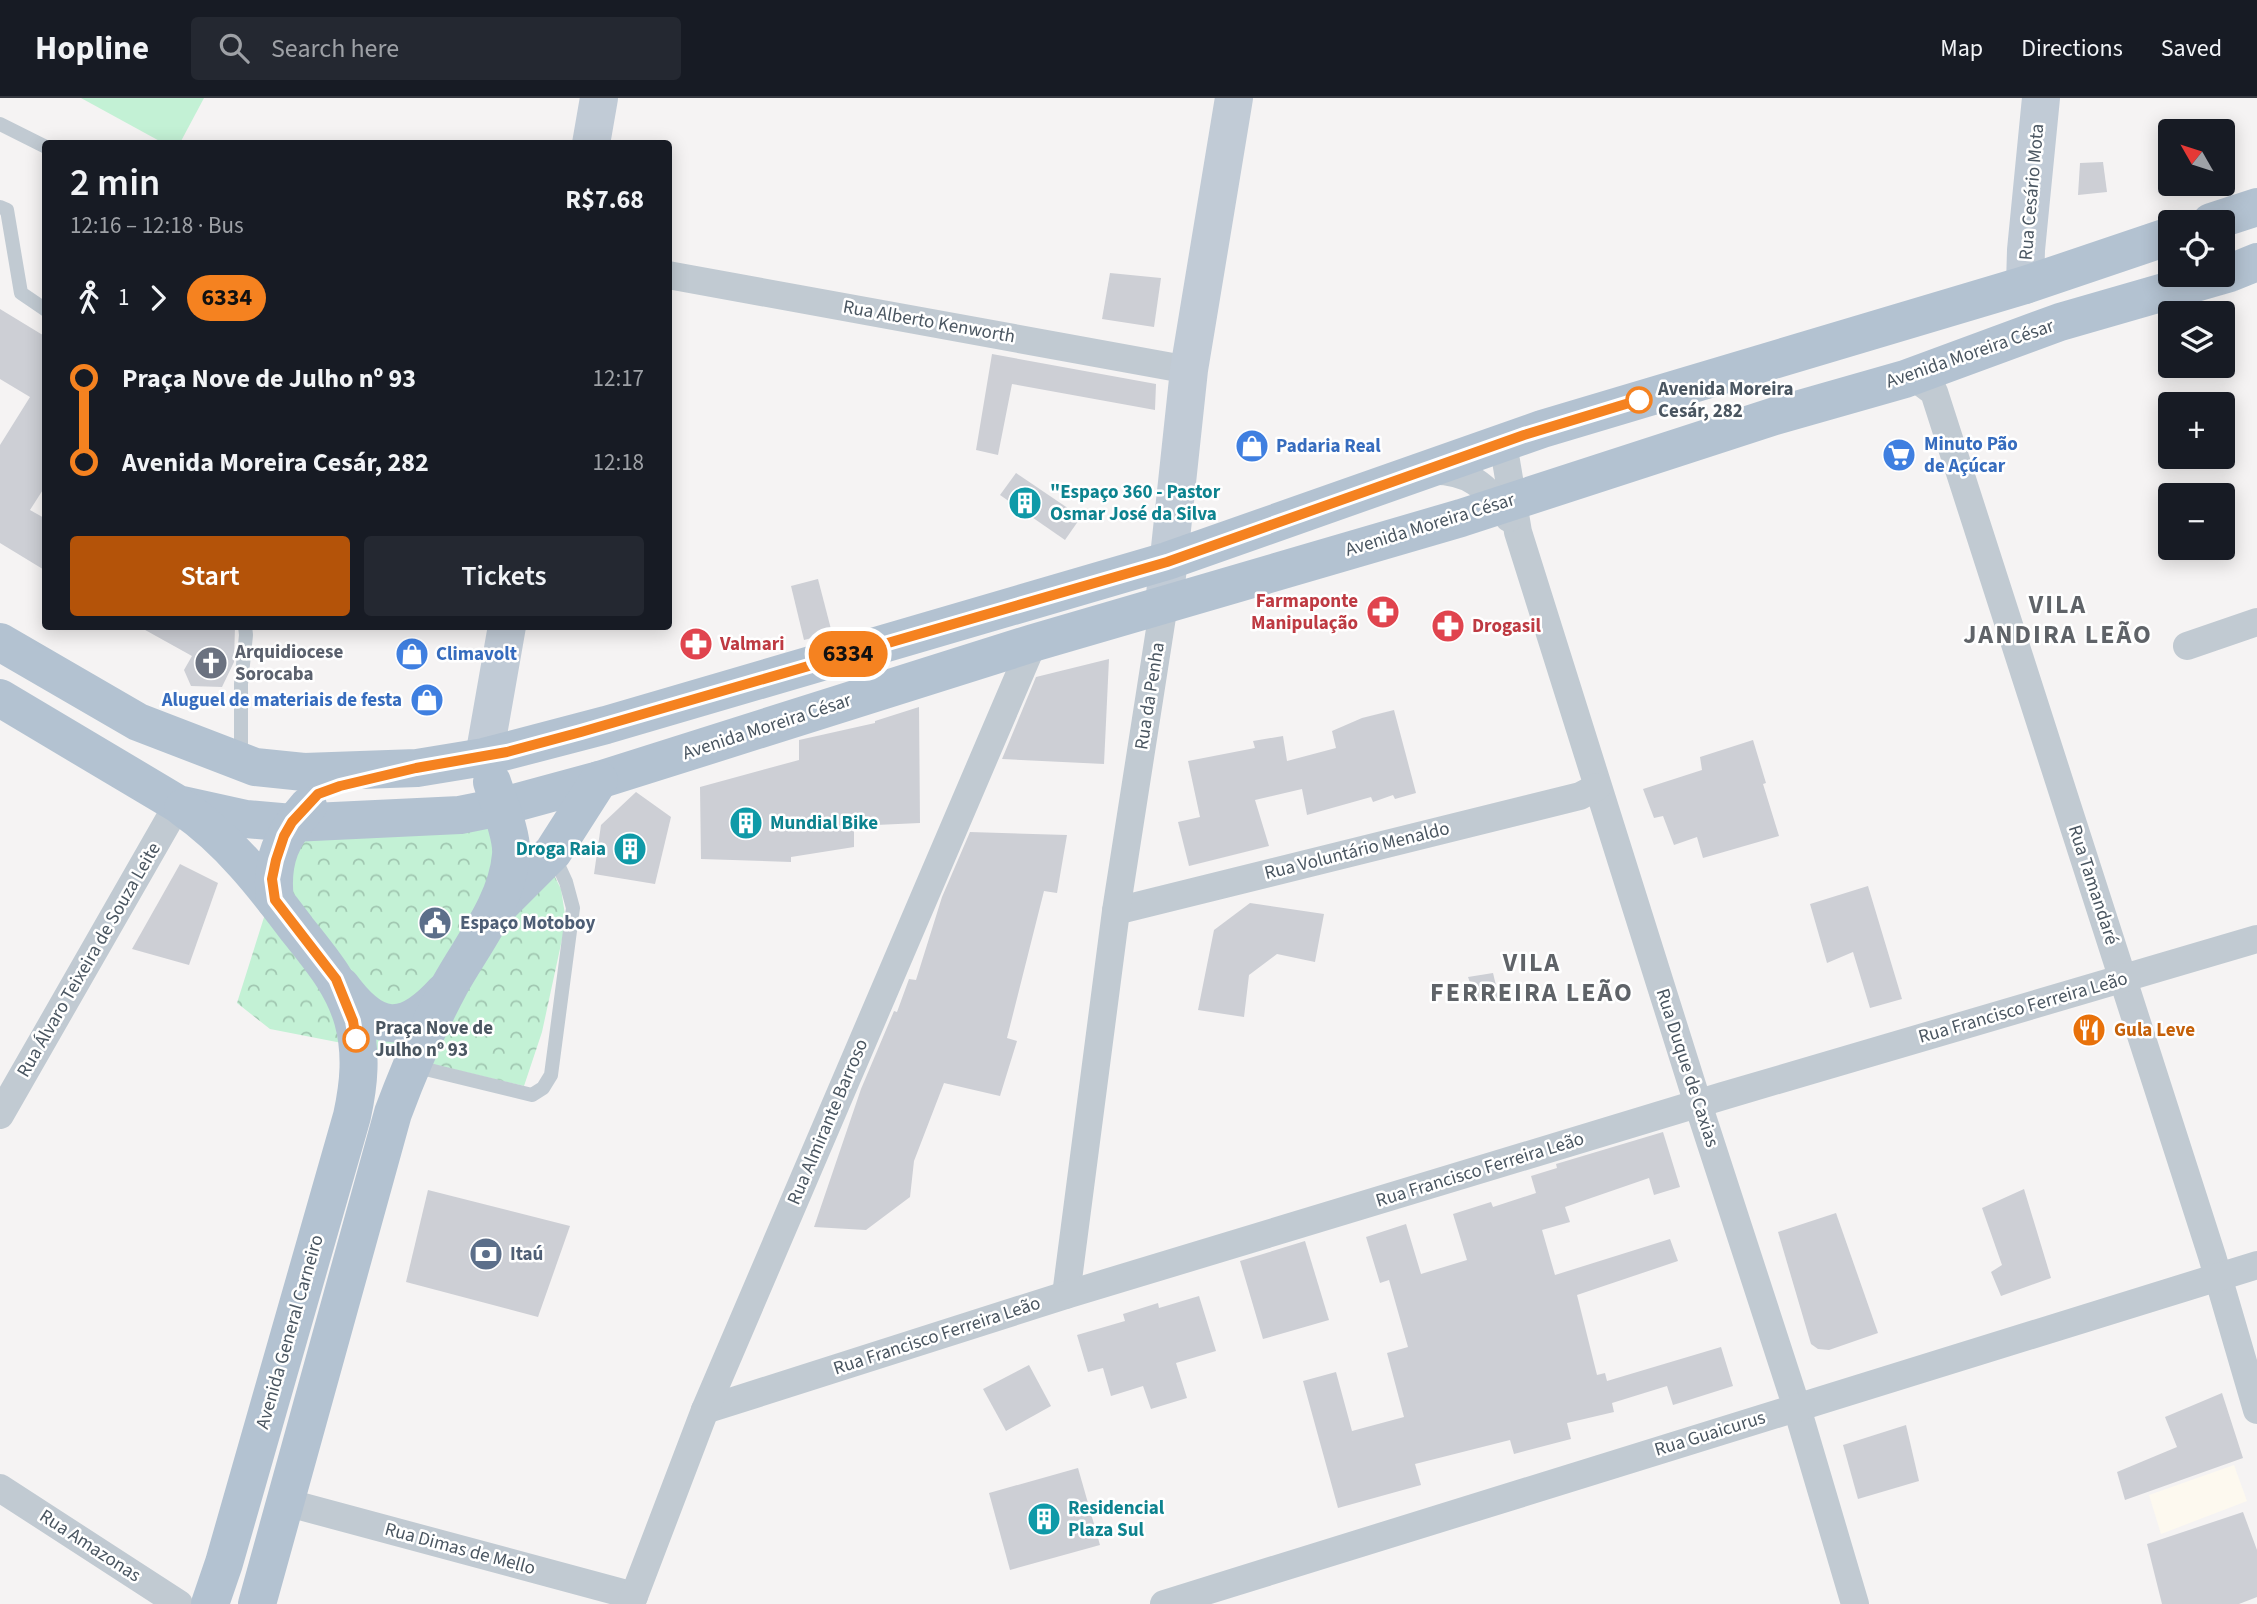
<!DOCTYPE html>
<html lang="en">
<head>
<meta charset="utf-8">
<style>
  :root { --surface:#171b24; --page:#242831; --text:#f1f3f6; --muted:#9ea1a6; --line:#363941; --accent:#b45309 }
  body { margin:0; font-family:"Source Sans 3",sans-serif; background:var(--page); color:var(--text); height:100vh; display:flex; flex-direction:column; font-size:26px; white-space:nowrap }
  * { box-sizing:border-box; margin:0 }
  p { font-size:23px; color:var(--muted) }
  .icon { flex:none; width:38px; height:38px; fill:none; stroke:currentColor; stroke-width:2; stroke-linecap:round; stroke-linejoin:round }
  .map { position:relative; flex:1; overflow:hidden }
  .side { position:absolute; left:42px; top:42px; width:630px; height:490px; display:flex; flex-direction:column; background:var(--surface); border-radius:7px; box-shadow:0 4px 18px #0003 }
  .side>* { flex:none }
  .badge { padding:0 14px; border-radius:23px; font-size:24px; line-height:46px }
  .needle { width:46px; rotate:309deg }
  .tools { position:absolute; left:2158px; top:21px; display:grid; gap:14px }
  .tools a { display:grid; place-items:center; width:77px; height:77px; border-radius:7px; background:var(--surface); box-shadow:0 4px 18px #0003; font-size:35px }
  .map>.badge { position:absolute; translate:-50% -50%; box-shadow:0 0 0 4px #fff }
  .legs { display:flex; align-items:center; gap:10px; height:77px; padding:0 28px; font-size:23px }
  .legs p { margin-inline-start:auto }
  .summary { display:flex; align-items:center; justify-content:space-between; height:119px; padding:0 28px }
  h1 { font-size:38px; font-weight:600; line-height:52px }
  .primary-button { display:flex; gap:14px; margin-top:auto; padding:14px 28px }
  .primary-button a { flex:1; height:80px; border-radius:7px; background:var(--accent); color:#fff; font-size:28px; font-weight:600; line-height:80px; text-align:center }
  .primary-button a+a { background:var(--page); color:var(--text) }
  ul { padding:0 28px; list-style:none }
  li { display:flex; align-items:center; gap:24px; height:84px; font-size:26px }
  li i { display:grid; place-items:center; width:10px; height:100%; margin:0 9px; background:currentColor }
  li i::after { content:''; width:18px; height:18px; margin:-9px; border:5px solid; border-radius:50%; background:var(--surface) }
  li p { margin-inline-start:auto }
  li:first-child i { background:linear-gradient(#0000 50%,currentColor 0) }
  li:last-child i { background:linear-gradient(currentColor 50%,#0000 0) }
  header { display:flex; align-items:center; gap:42px; box-sizing:border-box; height:98px; padding:0 35px; background:var(--surface); border-bottom:2px solid var(--line) }
  header strong { font-size:33px }
  nav { display:flex; gap:38px; margin-inline-start:auto; font-size:24px }
  .search { width:490px; height:63px; background:var(--page); display:flex; align-items:center; gap:18px; box-sizing:border-box; padding:0 24px; border-radius:7px; color:var(--muted); font-size:26px }
  .map>svg:first-child { display:block }
  .commercial { fill:#fdf9ef }
  .green { fill:#c3f1d5 }
  .park { fill:url(#park-crowns) }
  .building { fill:#cdcfd5 }
  .lines { fill:none; stroke-linecap:round; stroke-linejoin:round }
  .lane { stroke:#c1cad2; stroke-width:14 }
  .street { stroke:#c1cad2; stroke-width:28 }
  .secondary { stroke:#c1cbd6; stroke-width:38 }
  .primary { stroke:#b3c2d1; stroke-width:38 }
  .line-1-casing { stroke:#fff; stroke-width:16 }
  .line-1 { stroke:#f58220; stroke-width:10 }
  .stop-1-dot { fill:#fff; stroke:#f58220; stroke-width:3.5 }
  .labels { text-anchor:middle; dominant-baseline:central; stroke-width:5; stroke-linejoin:round; paint-order:stroke }
  .street-label { font-size:19px; fill:#4a5661; stroke:#fff }
  .stop-label { font-size:19px; font-weight:bold; fill:#4a5661; stroke:#fff; text-anchor:start }
  .shop-label { font-size:19px; font-weight:bold; fill:#366cbe; stroke:#fff; text-anchor:start }
  .culture-label { font-size:19px; font-weight:bold; fill:#0d838f; stroke:#fff; text-anchor:start }
  .health-label { font-size:19px; font-weight:bold; fill:#be3a42; stroke:#fff; text-anchor:start }
  .worship-label { font-size:19px; font-weight:bold; fill:#5b616d; stroke:#fff; text-anchor:start }
  .service-label { font-size:19px; font-weight:bold; fill:#4e5e75; stroke:#fff; text-anchor:start }
  .food-label { font-size:19px; font-weight:bold; fill:#c56008; stroke:#fff; text-anchor:start }
  .district-label { font-size:26px; font-weight:bold; letter-spacing:2px; fill:#5f6368; stroke:#fff }
</style>
</head>
<body>
<header>
<strong>Hopline</strong>
<div class="search"><svg class="icon" aria-label="search" viewBox="0 0 24 24"><circle cx="10" cy="10" r="6"/><path d="M15 15l6 6"/></svg>Search here</div>
<nav><a>Map</a><a>Directions</a><a>Saved</a></nav>
</header>
<div class="map">
<svg width="2257" height="1506" viewBox="0 0 2257 1506">
  <defs>
    <pattern id="park-crowns" width="20" height="18" patternUnits="userSpaceOnUse" patternTransform="scale(1.75)"><rect width="20" height="18" fill="#c3f1d5"/><path d="M2 6a3 3 0 1 1 6 0M12 15a3 3 0 1 1 6 0" fill="none" stroke="#a0c6b0"/></pattern>
  </defs>
  <rect width="100%" height="100%" fill="#f5f3f3"/>
  <polygon class="commercial" points="2234,1367 2247,1403 2161,1436 2149,1397"/>
  <polygon class="green" points="81,0 204,0 180,45 165,46"/>
  <polygon class="park" points="491,730 547,763 561,791 566,823 542,934 524,988 347,946 270,931 237,905 289,740"/>
  <g class="building">
    <polygon points="2103,64 2107,94 2078,97 2080,65"/>
    <polygon points="1110,175 1161,180 1154,229 1102,221"/>
    <polygon points="0,211 46,239 46,387 30,412 46,421 46,473 0,445 0,347 30,299 0,281"/>
    <polygon points="992,256 1156,286 1155,312 1012,286 998,357 976,352"/>
    <polygon points="1016,375 1081,419 1065,442 1000,397"/>
    <polygon points="818,481 832,535 804,542 791,488"/>
    <polygon points="138,528 235,528 234,564 222,589 191,588 184,572 192,558"/>
    <polygon points="1109,561 1104,666 1002,661 1036,579"/>
    <polygon points="919,609 920,725 854,728 854,749 791,759 791,764 701,761 700,689 799,662 799,642 875,625 875,623"/>
    <polygon points="1394,612 1416,695 1395,701 1393,697 1373,704 1371,699 1307,717 1302,691 1255,702 1269,748 1189,768 1178,724 1200,719 1188,663 1255,650 1253,643 1283,638 1287,663 1336,650 1332,633 1362,620"/>
    <polygon points="1753,642 1766,685 1763,686 1779,738 1703,760 1697,739 1674,747 1663,718 1654,720 1643,691 1702,672 1700,659"/>
    <polygon points="636,694 671,719 655,786 594,776 601,727"/>
    <polygon points="970,734 1067,737 1057,795 1044,793 1007,940 1017,943 1000,998 944,985 914,1063 910,1099 866,1132 814,1129 861,991 894,913 897,914 909,881 916,882 942,799"/>
    <polygon points="180,766 218,785 189,867 132,851"/>
    <polygon points="1868,788 1902,901 1870,910 1853,854 1827,865 1810,806"/>
    <polygon points="1250,805 1324,816 1315,864 1277,856 1249,877 1244,919 1198,912 1214,832"/>
    <polygon points="1493,875 1500,904 1477,904 1468,879"/>
    <polygon points="1663,1034 1680,1089 1654,1097 1649,1080 1565,1109 1570,1124 1542,1132 1555,1177 1670,1141 1678,1163 1577,1197 1597,1277 1605,1275 1607,1283 1721,1249 1733,1288 1673,1307 1667,1288 1612,1305 1614,1314 1567,1325 1571,1341 1514,1356 1510,1342 1415,1366 1421,1387 1338,1410 1303,1283 1336,1274 1352,1333 1404,1319 1387,1255 1408,1249 1389,1182 1380,1185 1366,1139 1406,1126 1421,1176 1467,1162 1453,1116 1491,1104 1493,1109 1536,1095 1531,1078 1557,1070 1556,1066"/>
    <polygon points="2024,1091 2051,1180 2001,1198 1991,1174 2002,1167 1982,1110"/>
    <polygon points="428,1092 570,1128 538,1219 406,1184"/>
    <polygon points="1836,1115 1878,1235 1829,1252 1818,1251 1811,1246 1778,1134"/>
    <polygon points="1305,1143 1329,1222 1263,1241 1240,1163"/>
    <polygon points="1199,1198 1216,1253 1176,1265 1187,1300 1151,1311 1143,1288 1111,1298 1103,1270 1088,1274 1077,1237 1125,1223 1123,1216 1158,1205 1159,1210"/>
    <polygon points="1029,1267 1051,1308 1006,1333 983,1291"/>
    <polygon points="2222,1295 2243,1360 2125,1402 2117,1374 2177,1349 2165,1319"/>
    <polygon points="1906,1327 1919,1383 1858,1401 1843,1347"/>
    <polygon points="1078,1370 1100,1447 1010,1472 989,1395"/>
    <polygon points="2243,1414 2257,1452 2257,1499 2239,1506 2162,1506 2147,1446"/>
  </g>
  <g class="lines">
    <g class="lane">
      <polyline points="0,26 46,49"/>
      <polyline points="0,109 7,112 21,195 46,212"/>
      <polyline points="241,659 241,586 246,537 245,528"/>
      <polyline points="413,968 532,997 543,990 551,977 573,810 566,784 554,758"/>
    </g>
    <g class="street">
      <polyline points="668,177 1189,272"/>
      <polyline points="1905,281 1918,282 1934,294 2212,1158 2257,1312"/>
      <polyline points="1503,345 1518,434 1698,1006 1797,1310 1855,1506"/>
      <path d="M1428 373C1468 371 1487 388 1509 420"/>
      <polyline points="2187,548 2257,524"/>
      <polyline points="1116,813 1580,698 1597,689"/>
      <polyline points="0,1017 178,706"/>
      <polyline points="1066,1197 1116,813 1164,506"/>
      <polyline points="705,1312 1066,1197 1723,998 2257,841"/>
      <polyline points="0,1390 179,1506"/>
      <polyline points="285,1404 634,1498"/>
      <polyline points="631,1506 705,1312 1033,545"/>
      <polyline points="1164,1506 2257,1167"/>
    </g>
    <g class="secondary">
      <polyline points="591,46 599,0"/>
      <polyline points="2025,187 2026,152 2041,0"/>
      <polyline points="1164,506 1189,272 1234,0"/>
      <polyline points="484,659 507,528"/>
    </g>
    <g class="primary">
      <polyline points="2211,124 2257,109"/>
      <polyline points="0,544 138,624 255,669 304,674 417,670 484,659 606,627 1167,463 1542,331 2025,187 2170,138"/>
      <polyline points="0,600 178,706 246,721 292,725 460,717 500,709 599,682 1033,545 1461,420 1775,318 1905,281 2060,224 2230,175 2257,164"/>
      <path d="M183 710C229 742 264 787 297 831 320 860 343 886 353 922 362 955 359 986 352 1018L224 1465 210 1506"/>
      <path d="M275 802C270 762 282 737 308 708"/>
      <polyline points="499,808 553,754 599,682"/>
      <path d="M341 888C376 936 405 937 444 894"/>
      <path d="M257 1506 393 1015C409 972 428 928 450 887 472 847 507 805 511 757 513 737 498 703 492 684"/>
    </g>
  </g>
  <g class="lines">
    <defs>
      <polyline id="line-1" points="356,941 353,923 336,881 275,802 272,781 276,762 284,738 292,724 318,696 340,688 416,670 507,654 581,634 1167,464 1524,337 1639,302"/>
    </defs>
    <use href="#line-1" class="line-1-casing"/>
    <use href="#line-1" class="line-1"/>
  </g>
  <defs>
    <symbol id="shop-disc" viewBox="-11 -11 22 22"><circle r="9.5" fill="#3f7fe0" stroke="#fff"/><path d="M-5-2.5h2.3a2.7 3.5 0 0 1 5.4 0H5L5.5 6h-11ZM-1.5-2.5h3a1.5 2.3 0 0 0-3 0Z" fill="#fff"/></symbol>
    <symbol id="supermarket-disc" viewBox="-11 -11 22 22"><circle r="9.5" fill="#3f7fe0" stroke="#fff"/><path d="M-6-5.5h2.5l.6 2H6L4.5 2H-2.5L-4.4-4H-6ZM-1.5 3.2a1.3 1.3 0 1 0 .1 0ZM3 3.2a1.3 1.3 0 1 0 .1 0Z" fill="#fff"/></symbol>
    <symbol id="building-disc" viewBox="-11 -11 22 22"><circle r="9.5" fill="#0f9aa8" stroke="#fff"/><path d="M-4-6H4V6H1V3H-1V6H-4ZM-2.5-4.3h1.7v1.8h-1.7ZM.8-4.3h1.7v1.8H.8ZM-2.5-1h1.7V.8h-1.7ZM.8-1h1.7V.8H.8Z" fill="#fff"/></symbol>
    <symbol id="pharmacy-disc" viewBox="-11 -11 22 22"><circle r="9.5" fill="#e0444e" stroke="#fff"/><path d="M-2-6h4v4h4v4h-4v4h-4v-4h-4v-4h4Z" fill="#fff"/></symbol>
    <symbol id="church-disc" viewBox="-11 -11 22 22"><circle r="9.5" fill="#6b7280" stroke="#fff"/><path d="M-1.2-6h2.4v3.5h3.3v2.4h-3.3V6h-2.4V-.1h-3.3v-2.4h3.3Z" fill="#fff"/></symbol>
    <symbol id="civic-disc" viewBox="-11 -11 22 22"><circle r="9.5" fill="#5c6f8a" stroke="#fff"/><path d="M-.6-6.5H3V-4.5H.6V-3L4-1V1h2V6H-6V1h2V-1L-.6-3ZM-1.2 2.5V6h2.4V2.5Z" fill="#fff"/></symbol>
    <symbol id="restaurant-disc" viewBox="-11 -11 22 22"><circle r="9.5" fill="#e8710a" stroke="#fff"/><path d="M-5-6h1v4h1v-4h1v4h1v-4h1v5L-1.5 .5V6h-2V.5L-5-1ZM5-6V6H3V1.5H1.5Q1.5-4 5-6Z" fill="#fff"/></symbol>
    <symbol id="bank-disc" viewBox="-11 -11 22 22"><circle r="9.5" fill="#5c6f8a" stroke="#fff"/><path d="M-6-4H6V4H-6ZM0-2.3a2.3 2.3 0 1 0 0 4.6a2.3 2.3 0 1 0 0-4.6Z" fill="#fff"/></symbol>
  </defs>
  <g fill-rule="evenodd">
    <use href="#shop-disc" x="1233" y="329" width="38" height="38"/>
    <use href="#supermarket-disc" x="1880" y="338" width="38" height="38"/>
    <use href="#building-disc" x="1006" y="386" width="38" height="38"/>
    <use href="#pharmacy-disc" x="1364" y="495" width="38" height="38"/>
    <use href="#pharmacy-disc" x="1429" y="509" width="38" height="38"/>
    <use href="#pharmacy-disc" x="677" y="527" width="38" height="38"/>
    <use href="#shop-disc" x="393" y="537" width="38" height="38"/>
    <use href="#church-disc" x="192" y="546" width="38" height="38"/>
    <use href="#shop-disc" x="408" y="583" width="38" height="38"/>
    <use href="#building-disc" x="727" y="706" width="38" height="38"/>
    <use href="#building-disc" x="611" y="732" width="38" height="38"/>
    <use href="#civic-disc" x="416" y="806" width="38" height="38"/>
    <use href="#restaurant-disc" x="2070" y="913" width="38" height="38"/>
    <use href="#bank-disc" x="467" y="1137" width="38" height="38"/>
    <use href="#building-disc" x="1025" y="1402" width="38" height="38"/>
  </g>
  <g class="stop-1-dot">
    <circle cx="1639" cy="302" r="12"/>
    <circle cx="356" cy="941" r="12"/>
  </g>
  <g class="labels">
    <g class="street-label">
      <text transform="translate(2032 94) rotate(-85)">Rua Cesário Mota</text>
      <text transform="translate(929 224) rotate(10)">Rua Alberto Kenworth</text>
      <text transform="translate(1970 256) rotate(-19)">Avenida Moreira César</text>
      <text transform="translate(1430 427) rotate(-17)">Avenida Moreira César</text>
      <text transform="translate(1150 598) rotate(-81)">Rua da Penha</text>
      <text transform="translate(767 629) rotate(-18)">Avenida Moreira César</text>
      <text transform="translate(1357 753) rotate(-14)">Rua Voluntário Menaldo</text>
      <text transform="translate(2093 787) rotate(72)">Rua Tamandaré</text>
      <text transform="translate(89 862) rotate(-60)">Rua Álvaro Teixeira de Souza Leite</text>
      <text transform="translate(2023 910) rotate(-16)">Rua Francisco Ferreira Leão</text>
      <text transform="translate(1687 970) rotate(72)">Rua Duque de Caxias</text>
      <text transform="translate(828 1024) rotate(-67)">Rua Almirante Barroso</text>
      <text transform="translate(1480 1072) rotate(-17)">Rua Francisco Ferreira Leão</text>
      <text transform="translate(290 1234) rotate(-74)">Avenida General Carneiro</text>
      <text transform="translate(937 1238) rotate(-18)">Rua Francisco Ferreira Leão</text>
      <text transform="translate(1710 1336) rotate(-17)">Rua Guaicurus</text>
      <text transform="translate(90 1448) rotate(33)">Rua Amazonas</text>
      <text transform="translate(460 1451) rotate(15)">Rua Dimas de Mello</text>
    </g>
    <g class="stop-label">
      <text x="1658" y="291">Avenida Moreira<tspan x="1658" dy="22">Cesár, 282</tspan></text>
      <text x="375" y="930">Praça Nove de<tspan x="375" dy="22">Julho nº 93</tspan></text>
    </g>
    <g class="shop-label">
      <text x="1924" y="346">Minuto Pão<tspan x="1924" dy="22">de Açúcar</tspan></text>
      <text x="1276" y="348">Padaria Real</text>
      <text x="436" y="556">Climavolt</text>
      <text x="402" y="602" text-anchor="end">Aluguel de materiais de festa</text>
    </g>
    <g class="culture-label">
      <text x="1050" y="394">"Espaço 360 - Pastor<tspan x="1050" dy="22">Osmar José da Silva</tspan></text>
      <text x="770" y="725">Mundial Bike</text>
      <text x="606" y="751" text-anchor="end">Droga Raia</text>
      <text x="1068" y="1410">Residencial<tspan x="1068" dy="22">Plaza Sul</tspan></text>
    </g>
    <g class="health-label">
      <text x="1358" y="503" text-anchor="end">Farmaponte<tspan x="1358" dy="22">Manipulação</tspan></text>
      <text x="1472" y="528">Drogasil</text>
      <text x="720" y="546">Valmari</text>
    </g>
    <g class="worship-label">
      <text x="235" y="554">Arquidiocese<tspan x="235" dy="22">Sorocaba</tspan></text>
    </g>
    <g class="service-label">
      <text x="460" y="825">Espaço Motoboy</text>
      <text x="510" y="1156">Itaú</text>
    </g>
    <g class="food-label">
      <text x="2114" y="932">Gula Leve</text>
    </g>
    <g class="district-label">
      <text x="2058" y="506">VILA<tspan x="2058" dy="30">JANDIRA LEÃO</tspan></text>
      <text x="1532" y="864">VILA<tspan x="1532" dy="30">FERREIRA LEÃO</tspan></text>
    </g>
  </g>
</svg>
<div class="tools">
<a><svg class="needle" viewBox="-14 -14 28 28"><path d="M0-13l5 13h-10z" fill="#e53935"/><path d="M0 13l5-13h-10z" fill="#9ea1a6"/></svg></a>
<a><svg class="icon" aria-label="locate" viewBox="0 0 24 24"><circle cx="12" cy="12" r="6"/><path d="M12 2v4M12 18v4M2 12h4M18 12h4"/></svg></a>
<a><svg class="icon" aria-label="layers" viewBox="0 0 24 24"><path d="M12 4l9 5-9 5-9-5zM3 14l9 5 9-5"/></svg></a>
<a>+</a>
<a>−</a>
</div>
<b class="badge" style="left:848px;top:556px;background:#f58220;color:#111">6334</b>
<section class="side">
<div class="summary"><div><h1>2 min</h1><p>12:16 – 12:18 · Bus</p></div><b>R$7.68</b></div>
<div class="legs"><svg class="icon" aria-label="walk" viewBox="0 0 24 24"><circle cx="13" cy="4" r="2"/><path d="M13 8l-2 6 4 7M11 14l-3 7M7 12l3-4h3l4 4"/></svg>1<svg class="icon" aria-label="forward" viewBox="0 0 24 24"><path d="M9 5l7 7-7 7"/></svg><b class="badge" style="background:#f58220;color:#111">6334</b></div>
<ul>
<li><i style="color:#f58220"></i><b>Praça Nove de Julho nº 93</b><p>12:17</p></li>
<li><i style="color:#f58220"></i><b>Avenida Moreira Cesár, 282</b><p>12:18</p></li>
</ul>
<div class="primary-button"><a>Start</a><a>Tickets</a></div>
</section>
</div>
</body>
</html>
